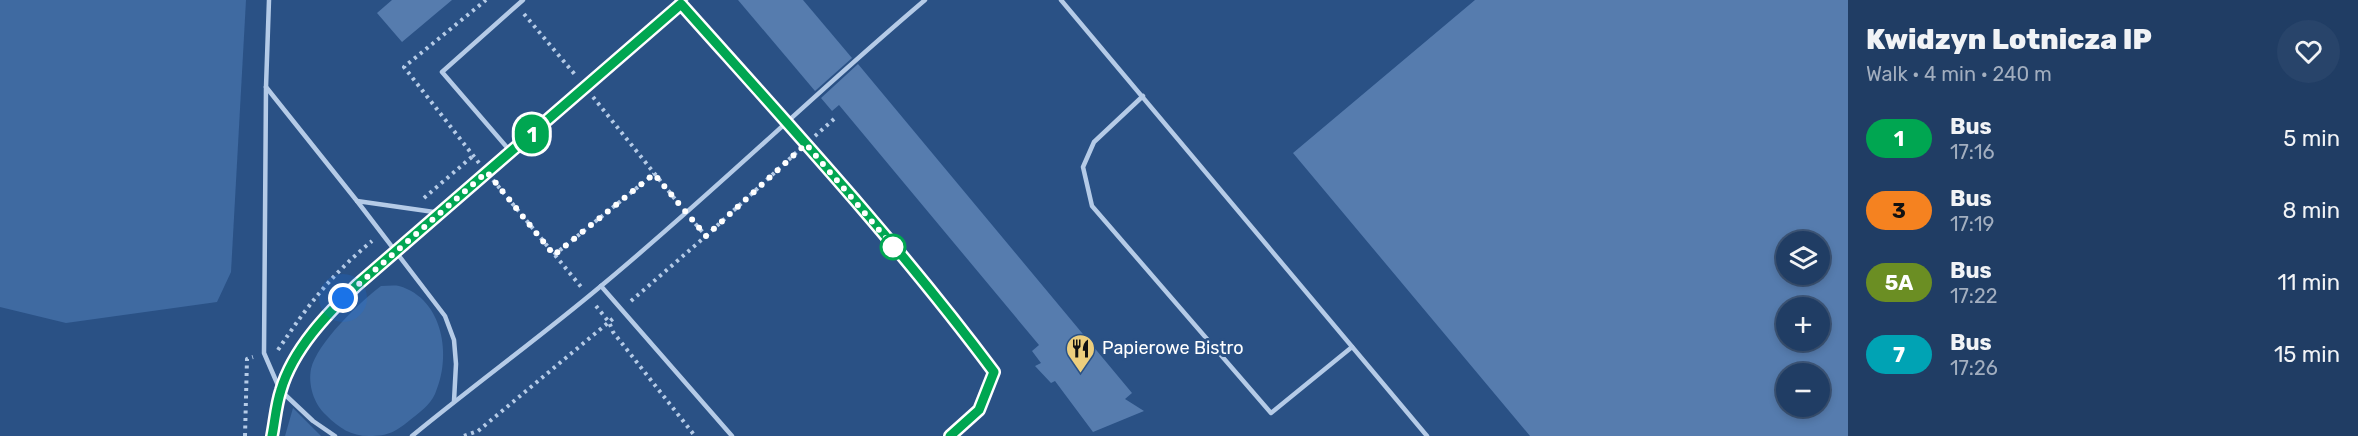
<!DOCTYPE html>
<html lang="en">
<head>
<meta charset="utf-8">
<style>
  :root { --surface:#203d64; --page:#28446a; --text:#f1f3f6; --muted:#a2aebf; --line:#3d5678 }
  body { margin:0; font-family:Rubik,sans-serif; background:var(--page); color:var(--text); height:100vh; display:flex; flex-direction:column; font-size:22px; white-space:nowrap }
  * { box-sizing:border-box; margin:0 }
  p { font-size:20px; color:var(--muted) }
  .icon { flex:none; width:33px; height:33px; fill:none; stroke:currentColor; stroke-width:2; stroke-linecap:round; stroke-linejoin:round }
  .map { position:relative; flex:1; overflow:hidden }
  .panel { display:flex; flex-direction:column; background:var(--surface); width:510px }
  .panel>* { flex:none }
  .badge { padding:0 12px; border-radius:20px; font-size:21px; line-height:39px }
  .buttons { position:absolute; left:1776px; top:231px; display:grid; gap:12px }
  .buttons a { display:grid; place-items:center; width:54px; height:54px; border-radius:50%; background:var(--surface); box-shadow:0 3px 9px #0003,0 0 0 2px var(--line); font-size:30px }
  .you { position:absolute; width:30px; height:30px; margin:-15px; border:4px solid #fff; border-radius:50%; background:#1a73e8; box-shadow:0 0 0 9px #1a73e833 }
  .map>.badge { position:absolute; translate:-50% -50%; box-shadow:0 0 0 3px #fff }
  .round { display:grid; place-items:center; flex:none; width:63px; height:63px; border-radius:32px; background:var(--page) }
  .overview { display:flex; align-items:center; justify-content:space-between; height:102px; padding:0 18px }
  h1 { font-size:28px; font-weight:800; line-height:45px }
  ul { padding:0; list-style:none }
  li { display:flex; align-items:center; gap:18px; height:72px; padding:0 18px }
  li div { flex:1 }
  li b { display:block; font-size:22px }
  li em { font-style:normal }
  li .badge { min-width:66px; font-weight:700; text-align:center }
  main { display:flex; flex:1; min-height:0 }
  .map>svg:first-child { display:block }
  .green { fill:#3f6aa1 }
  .building { fill:#567cae; fill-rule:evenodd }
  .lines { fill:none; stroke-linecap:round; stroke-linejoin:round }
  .path { stroke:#b5cbe7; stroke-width:4; stroke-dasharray:3 4.5; stroke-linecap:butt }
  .lane { stroke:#b5cbe7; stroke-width:4.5 }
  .line-casing { stroke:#fff; stroke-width:14 }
  .line { stroke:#00a651; stroke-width:9 }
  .walk { stroke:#fff; stroke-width:6; stroke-dasharray:0 10.8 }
  .stop-dot { fill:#fff; stroke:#00a651; stroke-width:3 }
  .labels { text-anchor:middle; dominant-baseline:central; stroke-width:6; stroke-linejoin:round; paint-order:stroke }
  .poi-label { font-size:18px; fill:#fff; stroke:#2a5185; text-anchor:start }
</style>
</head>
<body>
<main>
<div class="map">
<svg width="1848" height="436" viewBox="0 0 1848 436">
  <rect width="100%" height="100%" fill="#2a5185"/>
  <g class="green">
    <polygon points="0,0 246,0 231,272 217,302 66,323 0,307"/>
    <path d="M381 286C387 286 394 285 399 286 444 299 452 357 435 394 430 405 419 413 410 420 395 432 389 436 369 436 351 436 339 428 326 415 314 404 308 385 311 369 317 343 360 302 381 286Z"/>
    <polygon points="293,408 321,436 285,436"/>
  </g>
  <g class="building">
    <polygon points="392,0 452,0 402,42 377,13"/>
    <polygon points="738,0 803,0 852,58 815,91"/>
    <path d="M1475 0H1848V436H1530L1293 153ZM1786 242H1820V274H1786ZM1786 308H1820V340H1786ZM1786 374H1820V406H1786Z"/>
    <polygon points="858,64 1132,393 1125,399 1144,411 1093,432 1055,381 1051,383 1035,366 1041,363 1032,351 1039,345 839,105 832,111 821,98"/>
  </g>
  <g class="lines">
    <g class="path">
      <polyline points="524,14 577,77"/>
      <polyline points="593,97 679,204"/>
      <polyline points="815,136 834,119"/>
      <polyline points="479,163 404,67 486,0"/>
      <polyline points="493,180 582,288"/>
      <polyline points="424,198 474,155"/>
      <polyline points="706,236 798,151"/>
      <polyline points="554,255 654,174"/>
      <polyline points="631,301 706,236 693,221"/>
      <polyline points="596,306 609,322 615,317"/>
      <path d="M278 350C307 306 331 275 372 241"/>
      <polyline points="245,436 247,359 253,357"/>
      <polyline points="464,436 478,431 609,322 613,332 695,436"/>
    </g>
    <g class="lane">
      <polyline points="269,0 266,87 264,353 280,390 313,421 335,436"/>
      <polyline points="677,0 787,121 960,326 994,372 979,410 950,436"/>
      <polyline points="1061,0 1427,436"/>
      <polyline points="266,87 357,201 445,316 454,340 456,364 454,401"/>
      <polyline points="1143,96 1094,142 1083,167 1092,206 1271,413 1352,347"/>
      <polyline points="511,152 442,72 523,0"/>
      <polyline points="357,201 441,213"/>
      <polyline points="601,286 732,436"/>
      <path d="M272 436C275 421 276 404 281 390 293 349 327 314 357 285L686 0"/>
      <path d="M412 436C474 385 539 338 601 286 712 194 815 93 925 0"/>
    </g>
  </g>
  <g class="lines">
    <defs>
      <path id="line" d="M272 436C275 421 276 405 281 390 293 349 327 314 357 285L681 4C788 124 898 243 994 372L979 410 950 436"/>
    </defs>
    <use href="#line" class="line-casing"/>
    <use href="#line" class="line"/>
    <polyline class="walk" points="343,298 487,172 554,255 654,174 706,236 806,144 896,250 893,247"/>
  </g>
  <defs>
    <symbol id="restaurant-pin" viewBox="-11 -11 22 30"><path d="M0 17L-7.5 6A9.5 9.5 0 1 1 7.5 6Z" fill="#edce7d" stroke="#2a5185"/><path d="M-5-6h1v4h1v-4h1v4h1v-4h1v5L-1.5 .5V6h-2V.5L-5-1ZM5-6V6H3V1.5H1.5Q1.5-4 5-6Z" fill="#111"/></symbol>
  </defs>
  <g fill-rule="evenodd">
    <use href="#restaurant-pin" x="1064" y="332" width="33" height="45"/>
  </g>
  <circle class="stop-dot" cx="893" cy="247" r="12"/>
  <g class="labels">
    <g class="poi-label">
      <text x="1102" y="348">Papierowe Bistro</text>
    </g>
  </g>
</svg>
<div class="buttons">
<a><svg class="icon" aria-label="layers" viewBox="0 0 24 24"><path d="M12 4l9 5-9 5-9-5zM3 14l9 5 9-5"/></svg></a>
<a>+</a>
<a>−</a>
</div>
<div class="you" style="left:343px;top:298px"></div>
<b class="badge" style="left:532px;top:134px;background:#00a651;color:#fff">1</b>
</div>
<section class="panel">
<div class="overview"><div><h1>Kwidzyn Lotnicza IP</h1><p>Walk · 4 min · 240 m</p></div><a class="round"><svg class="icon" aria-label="heart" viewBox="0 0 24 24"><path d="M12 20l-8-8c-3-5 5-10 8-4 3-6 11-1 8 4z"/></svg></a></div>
<ul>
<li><span class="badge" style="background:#00a651;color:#fff">1</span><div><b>Bus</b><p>17:16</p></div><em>5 min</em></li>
<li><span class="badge" style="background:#f58220;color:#111">3</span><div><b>Bus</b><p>17:19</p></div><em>8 min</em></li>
<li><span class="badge" style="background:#6b8e23;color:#fff">5A</span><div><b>Bus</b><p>17:22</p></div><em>11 min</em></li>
<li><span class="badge" style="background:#00a3b4;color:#fff">7</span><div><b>Bus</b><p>17:26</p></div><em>15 min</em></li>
</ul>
</section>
</main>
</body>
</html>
